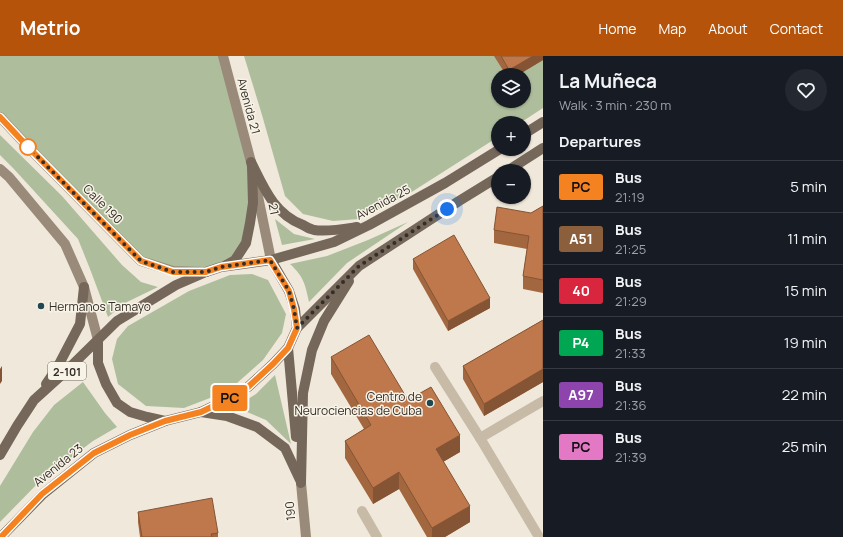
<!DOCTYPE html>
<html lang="en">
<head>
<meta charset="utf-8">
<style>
  :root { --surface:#171b24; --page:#242831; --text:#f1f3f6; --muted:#9ea1a6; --line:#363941; --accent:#b45309 }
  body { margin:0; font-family:Manrope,sans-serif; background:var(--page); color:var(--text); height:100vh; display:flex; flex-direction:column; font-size:15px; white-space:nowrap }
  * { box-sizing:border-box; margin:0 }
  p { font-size:13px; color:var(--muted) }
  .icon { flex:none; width:22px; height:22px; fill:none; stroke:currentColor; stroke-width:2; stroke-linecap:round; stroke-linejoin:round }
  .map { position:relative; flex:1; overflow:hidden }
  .sheet { display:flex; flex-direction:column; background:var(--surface); width:300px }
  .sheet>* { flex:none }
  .badge { padding:0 8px; border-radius:3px; font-size:14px; line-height:26px }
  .controls { position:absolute; left:491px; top:12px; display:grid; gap:8px }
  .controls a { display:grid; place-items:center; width:40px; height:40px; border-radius:50%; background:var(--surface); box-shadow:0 1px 3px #0004; font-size:20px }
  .you { position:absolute; width:20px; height:20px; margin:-10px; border:3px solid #fff; border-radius:50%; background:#1a73e8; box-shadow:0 0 0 6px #1a73e833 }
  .map>.badge { position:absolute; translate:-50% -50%; box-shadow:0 0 0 2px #fff }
  h2 { padding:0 16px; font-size:15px; line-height:36px }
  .round { display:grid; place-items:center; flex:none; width:42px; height:42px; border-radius:21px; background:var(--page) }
  .overview { display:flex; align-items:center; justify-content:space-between; height:68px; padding:0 16px }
  h1 { font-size:19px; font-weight:700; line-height:30px }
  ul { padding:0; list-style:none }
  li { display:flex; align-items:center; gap:12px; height:52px; padding:0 16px; border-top:1px solid var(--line) }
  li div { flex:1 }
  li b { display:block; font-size:15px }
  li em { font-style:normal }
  li .badge { min-width:44px; font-weight:700; text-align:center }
  header { display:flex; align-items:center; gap:24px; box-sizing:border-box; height:56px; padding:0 20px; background:var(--accent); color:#fff }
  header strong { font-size:19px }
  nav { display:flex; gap:22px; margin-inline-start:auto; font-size:14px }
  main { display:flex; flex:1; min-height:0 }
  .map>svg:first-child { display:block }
  .green { fill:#aebe9c; fill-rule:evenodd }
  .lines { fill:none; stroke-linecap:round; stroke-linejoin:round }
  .lane { stroke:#c7bba8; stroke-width:10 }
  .secondary { stroke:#9a8a7a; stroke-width:10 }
  .primary { stroke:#75675a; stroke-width:10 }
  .wall { fill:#a36740 }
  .shaded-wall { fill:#855434 }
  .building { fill:#be784b; stroke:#855434 }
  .line-casing { stroke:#fff; stroke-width:9 }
  .line { stroke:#f58220; stroke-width:6 }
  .walk { stroke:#342e28; stroke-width:4; stroke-dasharray:0 7.2 }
  .stop-dot { fill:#fff; stroke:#f58220; stroke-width:2 }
  .poi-dot { fill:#204853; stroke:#f8f3e7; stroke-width:1.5 }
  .labels { text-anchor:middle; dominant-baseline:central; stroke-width:3; stroke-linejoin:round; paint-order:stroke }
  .shield { fill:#f8f3e7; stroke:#6f6961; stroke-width:1 }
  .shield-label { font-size:11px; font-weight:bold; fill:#342e28 }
  .street-label { font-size:12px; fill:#342e28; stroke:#f8f3e7 }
  .poi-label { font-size:12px; fill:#342e28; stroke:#f8f3e7; text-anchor:start }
</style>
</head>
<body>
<header>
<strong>Metrio</strong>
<nav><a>Home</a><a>Map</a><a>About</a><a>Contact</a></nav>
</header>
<main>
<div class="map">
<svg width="543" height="481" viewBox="0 0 543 481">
  <rect width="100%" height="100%" fill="#f0e9db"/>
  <g class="green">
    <polygon points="0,0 223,0 251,106 250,167 235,204 206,216 141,205 0,61"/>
    <path d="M244 0H543V52L520 67H498V81L407 139 359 163 333 165 303 158 285 140 262 59ZM498 19H524V45H498Z"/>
    <polygon points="0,79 62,140 122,209 141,226 158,231 125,247 108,261 90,213 78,183 13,112 0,99"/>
    <polygon points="275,163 294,178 315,183 282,189"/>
    <path d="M408 166 347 207 309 246C305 228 304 221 290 208L327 200 368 184Z"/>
    <polygon points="252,218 268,224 286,258 282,277 263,304 228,335 184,352 146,350 118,328 112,303 117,283 128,270 189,235 230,219"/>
    <polygon points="275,319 291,388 266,364 235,351 256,338"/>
    <polygon points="83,326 105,357 117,371 93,385 40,425 0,466 0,430 33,376 54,349"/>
  </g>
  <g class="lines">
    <g class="lane">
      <polyline points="435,311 480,382"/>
      <polyline points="362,455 377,481"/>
      <polyline points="539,481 480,382 543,345"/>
    </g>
    <g class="secondary">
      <polyline points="223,0 251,106 271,204"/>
      <polyline points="0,61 29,92 141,205 173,215 206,216"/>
      <polyline points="0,113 9,121 65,188 84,231 98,284"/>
      <polyline points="301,427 306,481"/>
    </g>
    <g class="primary">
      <polyline points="524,78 543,66"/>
      <path d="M251 106C264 132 274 158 303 169 306 171 310 173 314 174 328 176 344 173 357 171"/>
      <polyline points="507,115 543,92"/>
      <polyline points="226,209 235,204 246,187 250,167 253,147 252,110"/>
      <polyline points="297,272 359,210 459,145 498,121"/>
      <polyline points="98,284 98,307 106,328 117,347 130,356 147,361 165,365 201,356 226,344 248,331 273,308 288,292 297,272 295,253 289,235 271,204"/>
      <polyline points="288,292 296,381"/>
      <polyline points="46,328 57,312 80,268 84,231"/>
      <polyline points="201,356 227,360 257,371 285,392 300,424"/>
      <polyline points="0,399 17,370 34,344 65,316 117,265 176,229 206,216 221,211 271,204 334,186 369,169 445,127 500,93"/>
      <polyline points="301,427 303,337 312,294 324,265 349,225"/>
      <polyline points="1,481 43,438 94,397 130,379 165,365"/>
    </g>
  </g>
  <g class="wall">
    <polygon points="494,0 543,0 543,4 518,19 506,19"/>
    <polygon points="543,150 543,237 523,233 523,220 527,193 494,187 494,174 531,157"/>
    <polygon points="413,203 490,252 448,275 413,213"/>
    <polygon points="543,264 543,326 484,360 463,323 463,310"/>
    <polygon points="331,301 408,344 460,396 443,406 470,466 445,481 427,481 399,433 373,448 345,402 345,385 364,373 331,318"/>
    <polygon points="138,456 218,477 218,481 140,481 138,466"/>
  </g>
  <g class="shaded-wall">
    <polygon points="533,0 543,0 543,4 518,19 509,19 509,14"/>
    <polygon points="490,242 490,252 448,275 448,265"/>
    <polygon points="2,310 2,325 0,328 0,313"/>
    <polygon points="543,313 543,326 484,360 484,348"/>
    <polygon points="460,379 460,396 436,410 436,393"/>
    <polygon points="399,416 399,433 373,448 373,432"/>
    <polygon points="470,450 470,466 445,481 432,481 432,472"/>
  </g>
  <g class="building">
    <polygon points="501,0 533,0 509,14"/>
    <polygon points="543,150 543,224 523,220 529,180 494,174 497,151 531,157"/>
    <polygon points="454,179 490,242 448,265 413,203"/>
    <polygon points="543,264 543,313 484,348 463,310"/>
    <polygon points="369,279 408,344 431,331 460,379 436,393 470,450 432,472 399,416 373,432 345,385 371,369 331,301"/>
    <polygon points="212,442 218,477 211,478 212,481 142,481 138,456"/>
  </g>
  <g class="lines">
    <defs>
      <polyline id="line" points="0,61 29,92 141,205 173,216 206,216 221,211 270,204 289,235 294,253 297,272 288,292 273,308 248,331 226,344 201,356 165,365 130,379 94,397 42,438 1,481"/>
    </defs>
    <use href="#line" class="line-casing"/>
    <use href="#line" class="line"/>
    <polyline class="walk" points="28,91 141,205 173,216 206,216 221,211 270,204 289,235 294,253 297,272 359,210 447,153"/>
  </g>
  <circle class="stop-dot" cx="28" cy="91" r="8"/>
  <g class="poi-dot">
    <circle cx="41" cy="250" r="4"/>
    <circle cx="430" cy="347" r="4"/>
  </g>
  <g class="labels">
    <rect class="shield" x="48" y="306" width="38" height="18" rx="3"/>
    <g class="shield-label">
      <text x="67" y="315">2-101</text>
    </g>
    <g class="street-label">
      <text transform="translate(249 50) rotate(75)">Avenida 21</text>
      <text transform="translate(383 146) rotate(-28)">Avenida 25</text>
      <text transform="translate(103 148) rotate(45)">Calle 190</text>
      <text transform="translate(274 153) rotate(79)">21</text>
      <text transform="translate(58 409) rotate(-39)">Avenida 23</text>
      <text transform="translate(290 455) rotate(-95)">190</text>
    </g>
    <g class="poi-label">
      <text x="49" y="250">Hermanos Tamayo</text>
      <text x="422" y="340" text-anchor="end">Centro de<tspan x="422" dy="14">Neurociencias de Cuba</tspan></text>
    </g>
  </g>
</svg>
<div class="controls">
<a><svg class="icon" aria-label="layers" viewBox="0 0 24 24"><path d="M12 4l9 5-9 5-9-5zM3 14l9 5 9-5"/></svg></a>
<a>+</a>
<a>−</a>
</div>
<div class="you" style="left:447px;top:153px"></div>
<b class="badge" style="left:230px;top:342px;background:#f58220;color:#111">PC</b>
</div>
<section class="sheet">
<div class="overview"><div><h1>La Muñeca</h1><p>Walk · 3 min · 230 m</p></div><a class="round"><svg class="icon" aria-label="heart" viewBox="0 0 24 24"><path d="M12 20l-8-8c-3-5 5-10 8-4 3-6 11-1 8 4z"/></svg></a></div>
<h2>Departures</h2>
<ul>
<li><span class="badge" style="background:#f58220;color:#111">PC</span><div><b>Bus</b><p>21:19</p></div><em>5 min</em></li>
<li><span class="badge" style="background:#8b5e3c;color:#fff">A51</span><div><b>Bus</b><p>21:25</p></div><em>11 min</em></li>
<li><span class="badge" style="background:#d7263d;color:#fff">40</span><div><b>Bus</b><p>21:29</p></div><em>15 min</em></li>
<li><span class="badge" style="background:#00a651;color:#fff">P4</span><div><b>Bus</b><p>21:33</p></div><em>19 min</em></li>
<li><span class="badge" style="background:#8e44ad;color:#fff">A97</span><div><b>Bus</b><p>21:36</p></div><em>22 min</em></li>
<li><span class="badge" style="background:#e379c4;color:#111">PC</span><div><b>Bus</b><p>21:39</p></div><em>25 min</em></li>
</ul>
</section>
</main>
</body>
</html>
